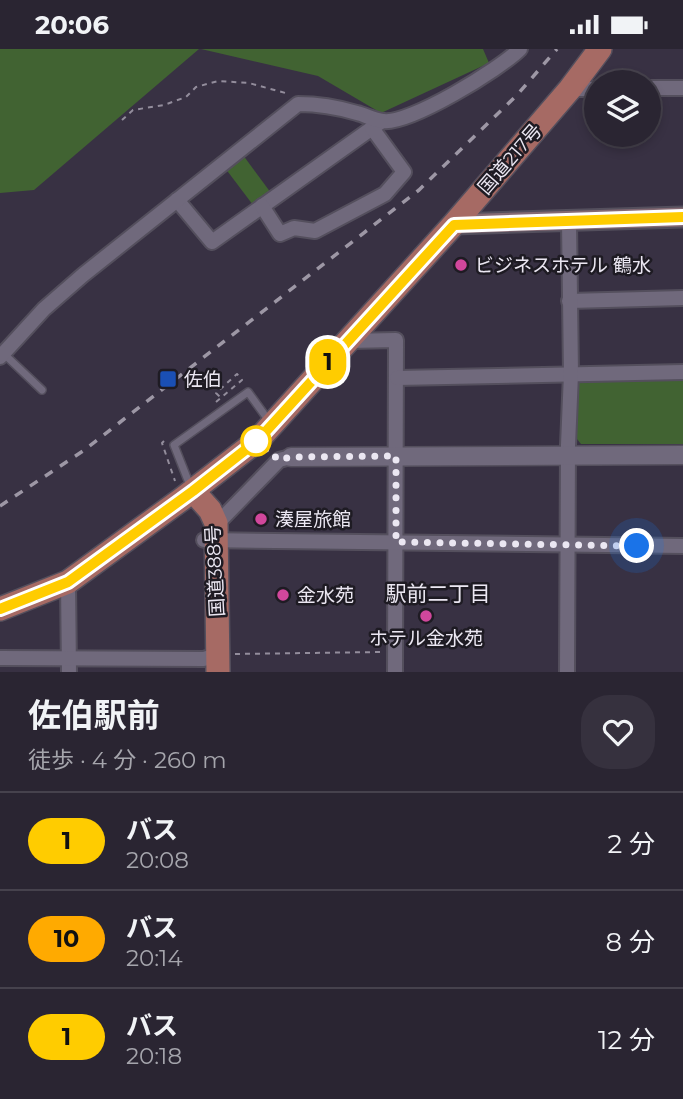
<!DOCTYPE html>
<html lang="ja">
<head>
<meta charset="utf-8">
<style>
  :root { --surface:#2a2532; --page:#36313e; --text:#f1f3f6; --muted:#a5a5ac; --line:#46424d }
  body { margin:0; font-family:Montserrat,"Noto Sans JP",sans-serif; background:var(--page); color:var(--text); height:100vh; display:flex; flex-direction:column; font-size:26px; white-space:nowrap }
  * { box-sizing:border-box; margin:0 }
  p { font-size:23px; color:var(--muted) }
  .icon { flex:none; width:38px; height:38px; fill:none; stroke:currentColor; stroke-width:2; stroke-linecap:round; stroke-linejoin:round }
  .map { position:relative; height:623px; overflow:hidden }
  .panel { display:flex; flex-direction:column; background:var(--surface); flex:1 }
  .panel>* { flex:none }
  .badge { padding:0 14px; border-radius:23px; font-size:24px; line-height:46px }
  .tools { position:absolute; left:584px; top:21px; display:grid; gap:14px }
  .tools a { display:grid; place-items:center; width:77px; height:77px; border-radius:50%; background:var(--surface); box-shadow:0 4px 10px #0003,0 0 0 2px var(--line); font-size:35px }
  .you { position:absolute; width:35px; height:35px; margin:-18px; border:5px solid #fff; border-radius:50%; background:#1a73e8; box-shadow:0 0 0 10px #1a73e833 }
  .map>.badge { position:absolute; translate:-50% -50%; box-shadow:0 0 0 4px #fff }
  .round { display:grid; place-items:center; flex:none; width:74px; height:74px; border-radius:28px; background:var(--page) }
  .head { display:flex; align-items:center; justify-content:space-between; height:119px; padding:0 28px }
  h1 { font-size:33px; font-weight:700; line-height:52px }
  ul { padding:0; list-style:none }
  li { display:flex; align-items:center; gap:21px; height:98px; padding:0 28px; border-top:2px solid var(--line) }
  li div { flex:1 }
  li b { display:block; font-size:26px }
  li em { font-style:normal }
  li .badge { min-width:77px; font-weight:700; text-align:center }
  .status { display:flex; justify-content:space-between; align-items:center; height:49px; padding:0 35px; background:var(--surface); direction:ltr }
  .status svg { height:19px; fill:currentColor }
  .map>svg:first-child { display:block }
  .green { fill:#416332 }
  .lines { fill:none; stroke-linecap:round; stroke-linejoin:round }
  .service-casing { stroke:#544f5d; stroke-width:10 }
  .minor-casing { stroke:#544f5d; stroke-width:18 }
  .tertiary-casing { stroke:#544f5d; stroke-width:21 }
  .secondary-casing { stroke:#544f5d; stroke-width:23 }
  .trunk-casing { stroke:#544f5d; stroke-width:26 }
  .path { stroke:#938d9c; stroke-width:2; stroke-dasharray:5 5; stroke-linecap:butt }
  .service { stroke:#70697c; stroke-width:7 }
  .minor { stroke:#70697c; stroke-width:14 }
  .tertiary { stroke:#70697c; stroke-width:18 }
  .secondary { stroke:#846973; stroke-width:19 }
  .trunk { stroke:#a66a64; stroke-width:23 }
  .rail { stroke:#9d97a5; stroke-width:3.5; stroke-dasharray:9 9; stroke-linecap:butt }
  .line-casing { stroke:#fff; stroke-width:16 }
  .line { stroke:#fc0; stroke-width:10 }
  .walk { stroke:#ebe7f2; stroke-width:7; stroke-dasharray:0 12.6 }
  .hotel-dot { fill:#d1479c; stroke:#1e1b23; stroke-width:2.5 }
  .transit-dot { fill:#1a4fb4; stroke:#1e1b23; stroke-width:2.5 }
  .stop-dot { fill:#fff; stroke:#fc0; stroke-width:3.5 }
  .labels { text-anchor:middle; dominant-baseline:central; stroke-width:5; stroke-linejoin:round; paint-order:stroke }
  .street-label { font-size:19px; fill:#ebe7f2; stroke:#1e1b23 }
  .poi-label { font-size:19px; fill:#ebe7f2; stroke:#1e1b23; text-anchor:start }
  .neighbourhood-label { font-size:21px; fill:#ebe7f2; stroke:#1e1b23 }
</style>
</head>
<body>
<div class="status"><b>20:06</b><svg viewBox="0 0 49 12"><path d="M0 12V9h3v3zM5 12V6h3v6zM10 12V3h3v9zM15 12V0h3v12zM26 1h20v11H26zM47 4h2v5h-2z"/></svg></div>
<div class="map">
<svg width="683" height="623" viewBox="0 0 683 623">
  <rect width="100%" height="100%" fill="#383143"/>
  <g class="green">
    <polygon points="0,0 199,0 34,141 0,144"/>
    <polygon points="201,0 483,0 489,14 381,64 318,27"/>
    <polygon points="243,106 271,144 253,156 225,119"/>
    <polygon points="683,329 683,395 581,395 577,390 577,336 582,331"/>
  </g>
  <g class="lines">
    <defs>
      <g id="service">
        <polyline points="3,304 42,341"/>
        <polyline points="191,439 174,396 248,343 269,372"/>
      </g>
      <g id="minor">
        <polyline points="649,39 683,39"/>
        <polyline points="570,40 597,40"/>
        <polyline points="177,151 212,193 382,72"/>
        <polyline points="262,157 280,185 294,179 315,182 385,145 404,123 372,79"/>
        <polyline points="569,252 683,249"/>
        <polyline points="348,292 396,291 395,623"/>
        <path d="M0 308 44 260 83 226 298 55C319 55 337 58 357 64 365 66 374 71 383 72 409 76 500 20 520 0"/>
        <polyline points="397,329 683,323"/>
        <polyline points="213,479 279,411 291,408"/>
        <polyline points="204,491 683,497"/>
        <polyline points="68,533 69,623"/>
        <polyline points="0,609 204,610 218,605"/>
        <polyline points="567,623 568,396 571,325 569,172"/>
      </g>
      <polyline id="tertiary" points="291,408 683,406"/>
      <polyline id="secondary" points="454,175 683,168"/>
      <g id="trunk">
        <polyline points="193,442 210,461 216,474 218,623"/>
        <polyline points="0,560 68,533 182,450 258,391 454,175 570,40 600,0"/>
      </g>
    </defs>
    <use href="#service" class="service-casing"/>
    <use href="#minor" class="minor-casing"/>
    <use href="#tertiary" class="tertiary-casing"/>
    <use href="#secondary" class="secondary-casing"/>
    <use href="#trunk" class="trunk-casing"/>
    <g class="path">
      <polyline points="122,71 133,61 164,56 186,48 196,38 218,32 249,34 289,45"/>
      <polyline points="216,353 242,331 237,325 216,344 221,349"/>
      <polyline points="164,392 162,394 175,432"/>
      <polyline points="235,605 380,603"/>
    </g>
    <use href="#service" class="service"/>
    <use href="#minor" class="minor"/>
    <use href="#tertiary" class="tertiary"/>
    <use href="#secondary" class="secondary"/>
    <use href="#trunk" class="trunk"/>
    <polyline class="rail" points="0,457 83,402 419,141 517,46 557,0"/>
  </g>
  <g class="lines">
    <defs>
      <polyline id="line" points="0,560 68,533 193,442 258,391 454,176 683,168"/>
    </defs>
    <use href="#line" class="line-casing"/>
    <use href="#line" class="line"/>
    <polyline class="walk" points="256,392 279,411 291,408 396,407 396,493 637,497"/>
  </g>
  <g class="hotel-dot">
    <circle cx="461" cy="216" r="7"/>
    <circle cx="261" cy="470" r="7"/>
    <circle cx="283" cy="546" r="7"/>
    <circle cx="426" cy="567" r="7"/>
  </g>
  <rect class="transit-dot" x="159" y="321" width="18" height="18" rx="3.5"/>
  <circle class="stop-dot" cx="256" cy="392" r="14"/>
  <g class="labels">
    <g class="street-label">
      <text transform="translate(510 110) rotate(-49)">国道217号</text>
      <text transform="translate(215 522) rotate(-93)">国道388号</text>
    </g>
    <g class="poi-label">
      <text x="475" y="216">ビジネスホテル 鶴水</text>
      <text x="184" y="330">佐伯</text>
      <text x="275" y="470">湊屋旅館</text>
      <text x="297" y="546">金水苑</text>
      <text x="426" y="589" text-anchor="middle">ホテル金水苑</text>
    </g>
    <g class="neighbourhood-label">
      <text x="438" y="544">駅前二丁目</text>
    </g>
  </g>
</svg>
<div class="tools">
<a><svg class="icon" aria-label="layers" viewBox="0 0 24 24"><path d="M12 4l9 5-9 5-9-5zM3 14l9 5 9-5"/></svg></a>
</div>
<div class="you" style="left:637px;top:497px"></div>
<b class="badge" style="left:328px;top:313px;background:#fc0;color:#111">1</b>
</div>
<section class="panel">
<div class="head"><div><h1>佐伯駅前</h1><p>徒歩 · 4 分 · 260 m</p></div><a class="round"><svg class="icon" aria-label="heart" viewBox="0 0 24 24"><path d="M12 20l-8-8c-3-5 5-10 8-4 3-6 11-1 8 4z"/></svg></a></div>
<ul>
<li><span class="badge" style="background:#fc0;color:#111">1</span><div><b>バス</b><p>20:08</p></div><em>2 分</em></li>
<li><span class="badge" style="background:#fa0;color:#111">10</span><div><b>バス</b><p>20:14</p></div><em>8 分</em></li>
<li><span class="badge" style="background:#fc0;color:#111">1</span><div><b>バス</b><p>20:18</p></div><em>12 分</em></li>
</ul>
</section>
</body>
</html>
